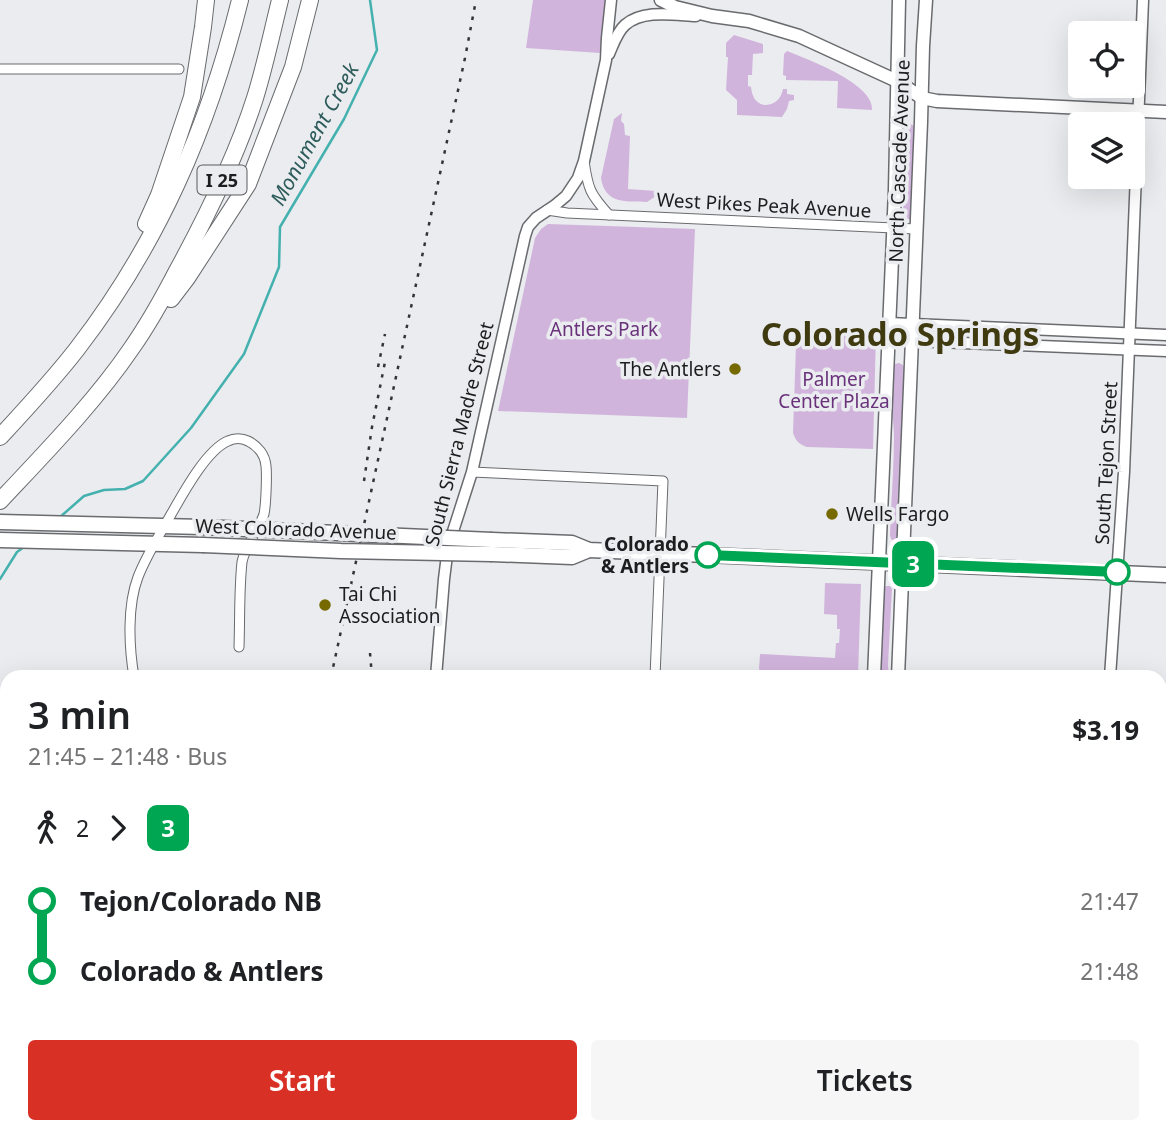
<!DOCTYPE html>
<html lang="en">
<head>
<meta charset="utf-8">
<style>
  :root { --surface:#fff; --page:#f6f6f6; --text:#202124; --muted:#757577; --accent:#d93025 }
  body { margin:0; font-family:"Noto Sans",sans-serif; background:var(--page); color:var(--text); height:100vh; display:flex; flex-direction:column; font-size:26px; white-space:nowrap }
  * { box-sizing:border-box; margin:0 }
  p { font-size:23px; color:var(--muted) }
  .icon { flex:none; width:38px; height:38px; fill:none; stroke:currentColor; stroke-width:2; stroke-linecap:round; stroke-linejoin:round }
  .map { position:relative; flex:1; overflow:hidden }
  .side { position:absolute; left:0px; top:670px; width:1167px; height:464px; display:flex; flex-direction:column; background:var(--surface); border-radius:21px 21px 0 0; box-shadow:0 7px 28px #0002 }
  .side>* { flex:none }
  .badge { padding:0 14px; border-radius:10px; font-size:24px; line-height:46px }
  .buttons { position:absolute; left:1068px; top:21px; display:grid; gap:14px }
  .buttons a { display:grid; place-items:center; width:77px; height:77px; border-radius:7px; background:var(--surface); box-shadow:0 7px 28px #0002; font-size:35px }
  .map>.badge { position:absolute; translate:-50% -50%; box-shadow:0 0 0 4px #fff }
  .legs { display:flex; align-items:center; gap:10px; height:77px; padding:0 28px; font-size:23px }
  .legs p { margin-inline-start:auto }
  .summary { display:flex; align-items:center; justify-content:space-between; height:119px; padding:0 28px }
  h1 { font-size:38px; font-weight:600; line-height:52px }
  .primary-button { display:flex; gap:14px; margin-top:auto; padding:14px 28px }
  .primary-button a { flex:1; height:80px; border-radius:7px; background:var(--accent); color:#fff; font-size:28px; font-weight:600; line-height:80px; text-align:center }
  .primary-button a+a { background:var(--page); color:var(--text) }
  ul { padding:0 28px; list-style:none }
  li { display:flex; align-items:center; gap:24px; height:70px; font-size:26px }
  li i { display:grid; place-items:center; width:10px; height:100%; margin:0 9px; background:currentColor }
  li i::after { content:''; width:18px; height:18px; margin:-9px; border:5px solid; border-radius:50%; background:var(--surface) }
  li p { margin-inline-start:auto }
  li:first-child i { background:linear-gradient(#0000 50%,currentColor 0) }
  li:last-child i { background:linear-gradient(currentColor 50%,#0000 0) }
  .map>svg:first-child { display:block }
  .green { fill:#d1b4dc }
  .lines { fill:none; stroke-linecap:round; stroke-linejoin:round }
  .stream { stroke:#44b1af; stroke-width:2.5 }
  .minor-casing { stroke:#696b6e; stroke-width:11 }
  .tertiary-casing { stroke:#696b6e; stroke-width:13 }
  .secondary-casing { stroke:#696b6e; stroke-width:15 }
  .primary-casing { stroke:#696b6e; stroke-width:17 }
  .motorway-casing { stroke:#696b6e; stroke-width:18 }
  .minor { stroke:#fff; stroke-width:9 }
  .tertiary { stroke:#fff; stroke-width:10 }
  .secondary { stroke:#fff; stroke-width:12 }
  .primary { stroke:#fff; stroke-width:14 }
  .motorway { stroke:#fff; stroke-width:16 }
  .rail { stroke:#333435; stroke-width:2.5; stroke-dasharray:3.5 7; stroke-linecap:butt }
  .primary-bridge-casing { stroke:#696b6e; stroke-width:17; stroke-linecap:butt }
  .primary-bridge { stroke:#fff; stroke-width:14 }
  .line-1-casing { stroke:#fff; stroke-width:16 }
  .line-1 { stroke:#00a651; stroke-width:10 }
  .poi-dot { fill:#766900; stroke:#eaecef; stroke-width:2.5 }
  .stop-1-dot { fill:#fff; stroke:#00a651; stroke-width:3.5 }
  .labels { text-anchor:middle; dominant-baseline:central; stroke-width:7; stroke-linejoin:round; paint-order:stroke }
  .shield { fill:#eaecef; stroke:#5a5b5d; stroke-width:2 }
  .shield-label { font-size:18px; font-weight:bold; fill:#1c1d1e }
  .street-label { font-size:19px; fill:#1c1d1e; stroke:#eaecef }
  .park-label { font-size:19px; fill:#69327b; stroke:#eaecef }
  .poi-label { font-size:19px; fill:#1c1d1e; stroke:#eaecef; text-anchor:start }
  .stop-label { font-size:19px; font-weight:bold; fill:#1c1d1e; stroke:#eaecef; text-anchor:end }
  .water-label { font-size:21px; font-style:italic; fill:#2d5c5b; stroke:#eaecef }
  .town-label { font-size:33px; font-weight:bold; fill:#403a10; stroke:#eaecef }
</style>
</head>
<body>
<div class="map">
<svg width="1166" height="1133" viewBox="0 0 1166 1133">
  <rect width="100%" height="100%" fill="#eaecef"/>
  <g class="green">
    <polygon points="533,0 607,0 600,53 526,48"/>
    <path d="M734 35 763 44V53L753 54 752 75H748V86L751 87C752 96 755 103 764 105 775 105 781 99 783 89H787V94L794 95V100L789 101 787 109 782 117 737 115V100L726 90 728 57H726V43Z"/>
    <path d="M787 51C807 59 875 84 872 110L837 108 838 81 786 80V76L783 75 784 54Z"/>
    <path d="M622 113 621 121 624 124 625 135 630 136 628 189 656 191V196L647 202C627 201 605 205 601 178L614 119Z"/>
    <polygon points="909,124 913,125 915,129 912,217 910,219 905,219 903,215 904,189 901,164 902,129 905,125"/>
    <polygon points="548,224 695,229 687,418 498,411 535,238 541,229"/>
    <path d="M812 331 876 334 873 449 808 447C799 445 796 441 793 433L796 345 800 336Z"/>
    <path d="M899 363 903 365 905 369 899 536 897 540 894 541 891 539 890 535C891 502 894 469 894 435 894 418 886 379 895 364Z"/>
    <polygon points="825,583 861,584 858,677 765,677 759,669 760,654 835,658 836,643 839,643 840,629 837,629 837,615 824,614"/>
    <polygon points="886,586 890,586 892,589 888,665 889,677 881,677 884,589"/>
    <polygon points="0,788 7,788 7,1127 112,1127 108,1133 0,1133"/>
    <polygon points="1160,818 1166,819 1166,998 1160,998"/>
  </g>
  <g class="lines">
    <g class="stream">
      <polyline points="59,518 84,496 104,490 125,489 143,481 191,428 244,354 279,267 280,227 344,119 377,50 370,0"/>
      <polyline points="0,579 17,552 24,547"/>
    </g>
    <defs>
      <g id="minor">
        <polyline points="0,69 179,69"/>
        <path d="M584 161C588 189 590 194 609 215"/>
        <polyline points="547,210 567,213 916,229"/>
        <polyline points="472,472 663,481 655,677"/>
        <path d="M134 677C129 647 127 606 138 577 145 559 155 542 165 525 178 503 204 451 228 441 234 438 242 438 248 441 258 446 265 455 266 466 267 475 266 505 264 514 259 530 245 545 242 562 239 590 240 619 239 647"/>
        <polyline points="119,1133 122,1127"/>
        <polyline points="636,1133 636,1127"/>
      </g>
      <g id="tertiary">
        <path d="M609 54C613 45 617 32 625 25 643 9 674 15 696 16"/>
        <polyline points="889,323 1166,335"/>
        <polyline points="888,340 1166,351"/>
        <polyline points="436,677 444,579 448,547 472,472 525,236 528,227 536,218 554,206 566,196 578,178 584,161 606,60 607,38 611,0"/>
        <polyline points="1110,677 1124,472 1143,0"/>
        <polyline points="1160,1018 1166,1018"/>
        <polyline points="1160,1037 1166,1038"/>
        <polyline points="417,1133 417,1127"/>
        <polyline points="1097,1133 1097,1127"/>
      </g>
      <g id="secondary">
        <polyline points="661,0 675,7 712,16 749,21 799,36 897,81 922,98 937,101 1166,112"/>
        <polyline points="874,677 895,190 899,0"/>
        <polyline points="898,677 921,122 923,46 926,0"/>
        <polyline points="868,1133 868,1127"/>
      </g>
      <g id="primary">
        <polyline points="0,522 203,527"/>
        <polyline points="0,540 203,545"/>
        <polyline points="492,540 572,543 589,550 1166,575"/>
        <polyline points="492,554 572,557 589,550"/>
      </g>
      <g id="motorway">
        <polyline points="146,224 159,195 192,97 203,27 206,0"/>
        <polyline points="171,299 187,278 248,184 293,67 310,0"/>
        <path d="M0 437C26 409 53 380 77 349 158 244 208 129 240 0"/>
        <path d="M0 501C44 454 95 402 131 349 148 325 163 298 177 271 207 216 236 158 255 98 265 66 272 32 280 0"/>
      </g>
    </defs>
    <use href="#minor" class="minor-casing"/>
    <use href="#tertiary" class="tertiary-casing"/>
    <use href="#secondary" class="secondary-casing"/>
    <use href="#primary" class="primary-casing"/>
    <use href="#motorway" class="motorway-casing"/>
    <use href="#minor" class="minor"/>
    <use href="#tertiary" class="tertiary"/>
    <use href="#secondary" class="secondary"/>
    <use href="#primary" class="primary"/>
    <use href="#motorway" class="motorway"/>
    <g class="rail">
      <polyline points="378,367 385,334"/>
      <polyline points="364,481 372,427 386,357"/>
      <polyline points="370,653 372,677"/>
      <polyline points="331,677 465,58 476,0"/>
      <polyline points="222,1133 223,1127"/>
      <polyline points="294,1133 296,1127"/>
    </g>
    <defs>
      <g id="primary-bridge">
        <polyline points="203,527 492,540"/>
        <polyline points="203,545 341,551 492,554"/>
      </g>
    </defs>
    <use href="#primary-bridge" class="primary-bridge-casing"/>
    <use href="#primary-bridge" class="primary-bridge"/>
  </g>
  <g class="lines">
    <defs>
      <polyline id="line-1" points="708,555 1117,572"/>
    </defs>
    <use href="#line-1" class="line-1-casing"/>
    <use href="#line-1" class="line-1"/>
  </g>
  <g class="poi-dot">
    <circle cx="735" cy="369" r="7"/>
    <circle cx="832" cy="514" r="7"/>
    <circle cx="325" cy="605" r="7"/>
  </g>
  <g class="stop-1-dot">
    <circle cx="708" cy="555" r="12"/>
    <circle cx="1117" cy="572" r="12"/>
  </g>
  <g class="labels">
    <rect class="shield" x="197.5" y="165.5" width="49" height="29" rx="5"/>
    <g class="shield-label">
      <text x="222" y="180">I 25</text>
    </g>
    <g class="street-label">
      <text transform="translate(899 161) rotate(-88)">North Cascade Avenue</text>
      <text transform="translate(764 205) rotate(3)">West Pikes Peak Avenue</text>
      <text transform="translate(459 434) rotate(-76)">South Sierra Madre Street</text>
      <text transform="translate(1106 463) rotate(-87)">South Tejon Street</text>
      <text transform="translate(296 529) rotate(2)">West Colorado Avenue</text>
    </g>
    <g class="park-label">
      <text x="604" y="329">Antlers Park</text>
      <text x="834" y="379">Palmer<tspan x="834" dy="22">Center Plaza</tspan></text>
    </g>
    <g class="poi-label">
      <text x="721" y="369" text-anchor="end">The Antlers</text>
      <text x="846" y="514">Wells Fargo</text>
      <text x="339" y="594">Tai Chi<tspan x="339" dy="22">Association</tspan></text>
    </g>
    <g class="stop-label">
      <text x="689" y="544">Colorado<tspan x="689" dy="22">&amp; Antlers</tspan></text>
    </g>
    <g class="water-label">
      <text transform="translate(314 134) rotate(-61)">Monument Creek</text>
    </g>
    <g class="town-label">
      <text x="900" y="333">Colorado Springs</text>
    </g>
  </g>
</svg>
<div class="buttons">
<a><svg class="icon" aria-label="locate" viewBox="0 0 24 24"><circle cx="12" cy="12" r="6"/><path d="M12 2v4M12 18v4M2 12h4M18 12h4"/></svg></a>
<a><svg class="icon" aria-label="layers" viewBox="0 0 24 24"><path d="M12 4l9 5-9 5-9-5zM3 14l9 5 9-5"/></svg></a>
</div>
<b class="badge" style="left:913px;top:564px;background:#00a651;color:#fff">3</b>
<section class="side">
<div class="summary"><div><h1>3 min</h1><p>21:45 – 21:48 · Bus</p></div><b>$3.19</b></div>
<div class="legs"><svg class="icon" aria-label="walk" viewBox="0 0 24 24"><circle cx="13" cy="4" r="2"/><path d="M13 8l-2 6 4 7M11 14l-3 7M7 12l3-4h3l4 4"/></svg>2<svg class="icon" aria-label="forward" viewBox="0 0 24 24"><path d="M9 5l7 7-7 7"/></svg><b class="badge" style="background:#00a651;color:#fff">3</b></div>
<ul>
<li><i style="color:#00a651"></i><b>Tejon/Colorado NB</b><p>21:47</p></li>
<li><i style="color:#00a651"></i><b>Colorado &amp; Antlers</b><p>21:48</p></li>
</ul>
<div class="primary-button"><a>Start</a><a>Tickets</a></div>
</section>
</div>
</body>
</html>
